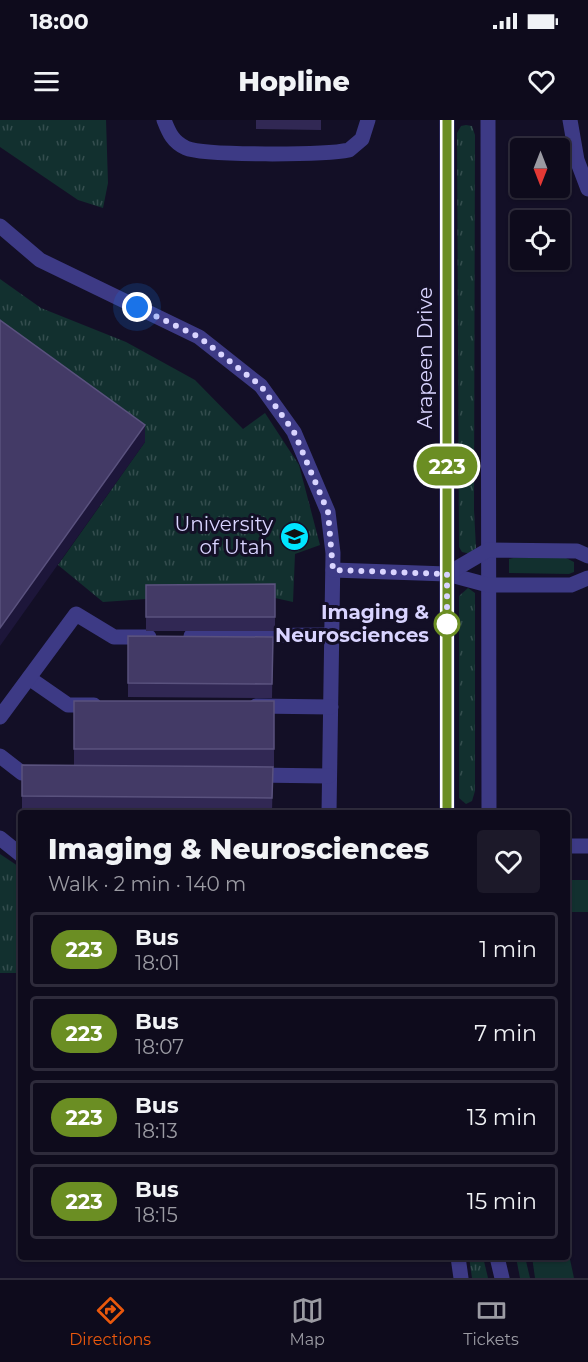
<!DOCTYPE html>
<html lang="en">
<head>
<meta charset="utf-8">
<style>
  :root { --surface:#0e0b1c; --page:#1c1929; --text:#f1f3f6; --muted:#9b9ba3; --line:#2e2b3b; --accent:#ea580c }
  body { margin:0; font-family:Montserrat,sans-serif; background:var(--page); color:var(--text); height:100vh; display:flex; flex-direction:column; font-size:22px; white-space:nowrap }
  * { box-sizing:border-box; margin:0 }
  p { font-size:20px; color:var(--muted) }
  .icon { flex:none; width:33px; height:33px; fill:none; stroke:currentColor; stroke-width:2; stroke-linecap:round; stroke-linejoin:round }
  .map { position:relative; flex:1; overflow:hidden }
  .details { position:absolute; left:18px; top:690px; width:552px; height:450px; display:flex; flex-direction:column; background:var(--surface); border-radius:6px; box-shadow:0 2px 4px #0004,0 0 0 2px var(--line) }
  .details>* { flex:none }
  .badge { padding:0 12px; border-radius:20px; font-size:21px; line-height:39px }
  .needle { width:39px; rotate:180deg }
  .controls { position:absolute; left:510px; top:18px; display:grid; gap:12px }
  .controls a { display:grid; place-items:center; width:60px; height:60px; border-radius:6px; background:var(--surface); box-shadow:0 2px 4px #0004,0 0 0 2px var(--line); font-size:30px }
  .you { position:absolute; width:30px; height:30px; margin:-15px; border:4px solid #fff; border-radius:50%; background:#1a73e8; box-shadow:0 0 0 9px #1a73e833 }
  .map>.badge { position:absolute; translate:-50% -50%; box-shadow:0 0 0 3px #fff }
  .round { display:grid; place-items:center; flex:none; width:63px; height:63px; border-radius:6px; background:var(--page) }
  .head { display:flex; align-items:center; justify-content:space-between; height:102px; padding:0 30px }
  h1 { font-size:28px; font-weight:800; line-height:45px }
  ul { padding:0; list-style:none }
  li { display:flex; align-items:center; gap:18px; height:75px; margin:0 12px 9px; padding:0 18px; border:3px solid var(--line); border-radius:6px }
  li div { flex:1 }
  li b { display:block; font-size:22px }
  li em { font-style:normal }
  li .badge { min-width:66px; font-weight:700; text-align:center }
  .status { display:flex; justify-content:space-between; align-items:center; height:42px; padding:0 30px; background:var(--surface); direction:ltr }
  .status svg { height:16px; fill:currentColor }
  header { display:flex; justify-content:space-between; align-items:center; height:78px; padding:0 30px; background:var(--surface); font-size:27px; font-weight:800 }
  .dock { display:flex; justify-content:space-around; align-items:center; height:84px; border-top:2px solid var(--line); background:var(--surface); font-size:16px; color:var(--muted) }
  .dock a { display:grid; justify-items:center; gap:3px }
  .dock .active { color:var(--accent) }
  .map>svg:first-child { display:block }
  .grass { fill:url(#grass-tufts) }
  .garden { fill:#12302f }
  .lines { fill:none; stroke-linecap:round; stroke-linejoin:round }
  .minor { stroke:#3d3a85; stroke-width:15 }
  .wall { fill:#312854 }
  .shaded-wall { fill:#1d163a }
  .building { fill:#433a66; stroke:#5a527e; stroke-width:1.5 }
  .line-casing { stroke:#fff; stroke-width:14 }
  .line { stroke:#6b8e23; stroke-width:9 }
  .walk { stroke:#d9d4ff; stroke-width:6; stroke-dasharray:0 10.8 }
  .stop-dot { fill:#fff; stroke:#6b8e23; stroke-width:3 }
  .labels { text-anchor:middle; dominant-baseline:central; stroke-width:6; stroke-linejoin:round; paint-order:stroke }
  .street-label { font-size:20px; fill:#d9d4ff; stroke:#130f26 }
  .poi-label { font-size:20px; fill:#d9d4ff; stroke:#130f26; text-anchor:end }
  .stop-label { font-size:20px; font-weight:bold; fill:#d9d4ff; stroke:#130f26; text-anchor:end }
</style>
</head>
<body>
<div class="status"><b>18:00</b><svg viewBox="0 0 49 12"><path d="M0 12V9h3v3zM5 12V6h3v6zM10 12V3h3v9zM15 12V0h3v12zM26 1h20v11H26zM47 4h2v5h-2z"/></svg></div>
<header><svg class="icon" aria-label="menu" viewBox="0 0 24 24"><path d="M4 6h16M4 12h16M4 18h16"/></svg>Hopline<svg class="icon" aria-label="heart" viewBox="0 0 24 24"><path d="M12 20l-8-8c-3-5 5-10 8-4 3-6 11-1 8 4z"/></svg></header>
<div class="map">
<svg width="588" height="1158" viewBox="0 0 588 1158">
  <defs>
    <pattern id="grass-tufts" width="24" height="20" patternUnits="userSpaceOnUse" patternTransform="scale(1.5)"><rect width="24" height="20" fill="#12302f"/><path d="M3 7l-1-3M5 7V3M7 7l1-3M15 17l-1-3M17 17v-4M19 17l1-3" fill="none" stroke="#344d4e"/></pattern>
  </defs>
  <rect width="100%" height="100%" fill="#130f26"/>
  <g class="grass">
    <polygon points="0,0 106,0 108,63 103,88 78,80 0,27"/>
    <polygon points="466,5 472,6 475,15 474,390 476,428 471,434 462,432 459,427 457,13 461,6"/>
    <polygon points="0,159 41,188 126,222 195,260 243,309 265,293 299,345 320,425 295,434 293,482 275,478 146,479 103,482 58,445 145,322 0,217"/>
    <polygon points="468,468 475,473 475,671 472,681 466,684 459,678 459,476"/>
    <polygon points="0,734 21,748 21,853 0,853"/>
    <polygon points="469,1137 483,1137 488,1158 472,1158"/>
    <polygon points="516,1137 525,1137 530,1158 520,1158"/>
  </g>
  <g class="garden">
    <polygon points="564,437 574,442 574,452 569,454 509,453 509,439 513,438"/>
    <rect x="567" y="760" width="21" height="32"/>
    <polygon points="567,1125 574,1158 535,1158 532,1137 567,1137"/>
  </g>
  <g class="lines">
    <g class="minor">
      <path d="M164 0C169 13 173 22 186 28 204 36 326 35 349 30L362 19 368 0"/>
      <polyline points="447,0 447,693"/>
      <polyline points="488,0 489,693"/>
      <polyline points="570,0 577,40 588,69"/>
      <polyline points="0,106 40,140 199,217 261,266 294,312 328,392 333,433 329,693"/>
      <polyline points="333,450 447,454 488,465 571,465 588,458"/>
      <polyline points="447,454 488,430 577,431 588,436"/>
      <polyline points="191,516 332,515"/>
      <polyline points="29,558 68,585 94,585"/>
      <polyline points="256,586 331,587"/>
      <polyline points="0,597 76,494 114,517 149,517"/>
      <polyline points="0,636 22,653 41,653"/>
      <polyline points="254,655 329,656"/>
      <polyline points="0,718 21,735"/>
      <polyline points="567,726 588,726"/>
      <polyline points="458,1137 461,1158"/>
      <polyline points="497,1137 502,1158"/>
    </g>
  </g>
  <g class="wall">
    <polygon points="256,0 321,0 321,10 256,9"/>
    <polygon points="275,464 275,511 146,511 146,465"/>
    <polygon points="128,516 273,517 272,578 128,577"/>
    <polygon points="74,581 274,581 274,647 264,647 273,647 272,693 22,693 22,645 74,645"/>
  </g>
  <polygon class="shaded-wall" points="145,305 145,322 0,526 0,508"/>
  <g class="building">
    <polygon points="0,200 145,305 0,508"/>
    <polygon points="275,464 275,497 146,497 146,465"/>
    <polygon points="128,516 273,517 272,564 128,563"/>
    <rect x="74" y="581" width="200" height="48"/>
    <polygon points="22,645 273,647 272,678 22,676"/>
  </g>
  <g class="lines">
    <defs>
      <polyline id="line" points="447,0 447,693"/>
    </defs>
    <use href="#line" class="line-casing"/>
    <use href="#line" class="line"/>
    <polyline class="walk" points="137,187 199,217 261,266 294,312 328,392 333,450 447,454 447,504"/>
  </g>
  <defs>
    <symbol id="university-disc" viewBox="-11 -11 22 22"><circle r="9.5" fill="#00e5ff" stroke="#130f26"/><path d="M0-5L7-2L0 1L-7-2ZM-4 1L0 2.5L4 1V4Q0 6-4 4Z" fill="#111"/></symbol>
  </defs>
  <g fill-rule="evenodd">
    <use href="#university-disc" x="278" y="400" width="33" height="33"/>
  </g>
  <circle class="stop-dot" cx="447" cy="504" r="12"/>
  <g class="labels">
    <g class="street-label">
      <text transform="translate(425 238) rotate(-90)">Arapeen Drive</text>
    </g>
    <g class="poi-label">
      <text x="273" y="404">University<tspan x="273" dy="23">of Utah</tspan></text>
    </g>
    <g class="stop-label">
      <text x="429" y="492">Imaging &amp;<tspan x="429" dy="23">Neurosciences</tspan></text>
    </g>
  </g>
</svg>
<div class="controls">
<a><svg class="needle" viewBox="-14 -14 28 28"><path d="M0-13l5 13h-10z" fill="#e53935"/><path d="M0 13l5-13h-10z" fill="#9b9ba3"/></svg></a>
<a><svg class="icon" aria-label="locate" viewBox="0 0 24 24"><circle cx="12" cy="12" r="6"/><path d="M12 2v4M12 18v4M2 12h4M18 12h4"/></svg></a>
</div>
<div class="you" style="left:137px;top:187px"></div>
<b class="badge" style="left:447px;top:346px;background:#6b8e23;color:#fff">223</b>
<section class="details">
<div class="head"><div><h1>Imaging &amp; Neurosciences</h1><p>Walk · 2 min · 140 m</p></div><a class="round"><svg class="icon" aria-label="heart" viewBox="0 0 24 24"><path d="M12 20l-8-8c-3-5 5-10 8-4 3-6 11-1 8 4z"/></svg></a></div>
<ul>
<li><span class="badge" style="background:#6b8e23;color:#fff">223</span><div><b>Bus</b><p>18:01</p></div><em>1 min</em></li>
<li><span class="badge" style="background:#6b8e23;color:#fff">223</span><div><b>Bus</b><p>18:07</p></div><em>7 min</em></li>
<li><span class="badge" style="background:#6b8e23;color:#fff">223</span><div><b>Bus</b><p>18:13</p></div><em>13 min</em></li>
<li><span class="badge" style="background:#6b8e23;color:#fff">223</span><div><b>Bus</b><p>18:15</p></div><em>15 min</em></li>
</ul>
</section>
</div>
<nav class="dock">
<a class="active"><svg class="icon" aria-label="directions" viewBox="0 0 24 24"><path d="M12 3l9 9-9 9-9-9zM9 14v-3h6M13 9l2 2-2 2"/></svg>Directions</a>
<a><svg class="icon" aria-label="map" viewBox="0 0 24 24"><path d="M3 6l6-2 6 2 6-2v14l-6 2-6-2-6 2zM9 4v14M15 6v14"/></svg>Map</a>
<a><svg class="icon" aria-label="tickets" viewBox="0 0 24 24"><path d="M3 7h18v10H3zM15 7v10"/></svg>Tickets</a>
</nav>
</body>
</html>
